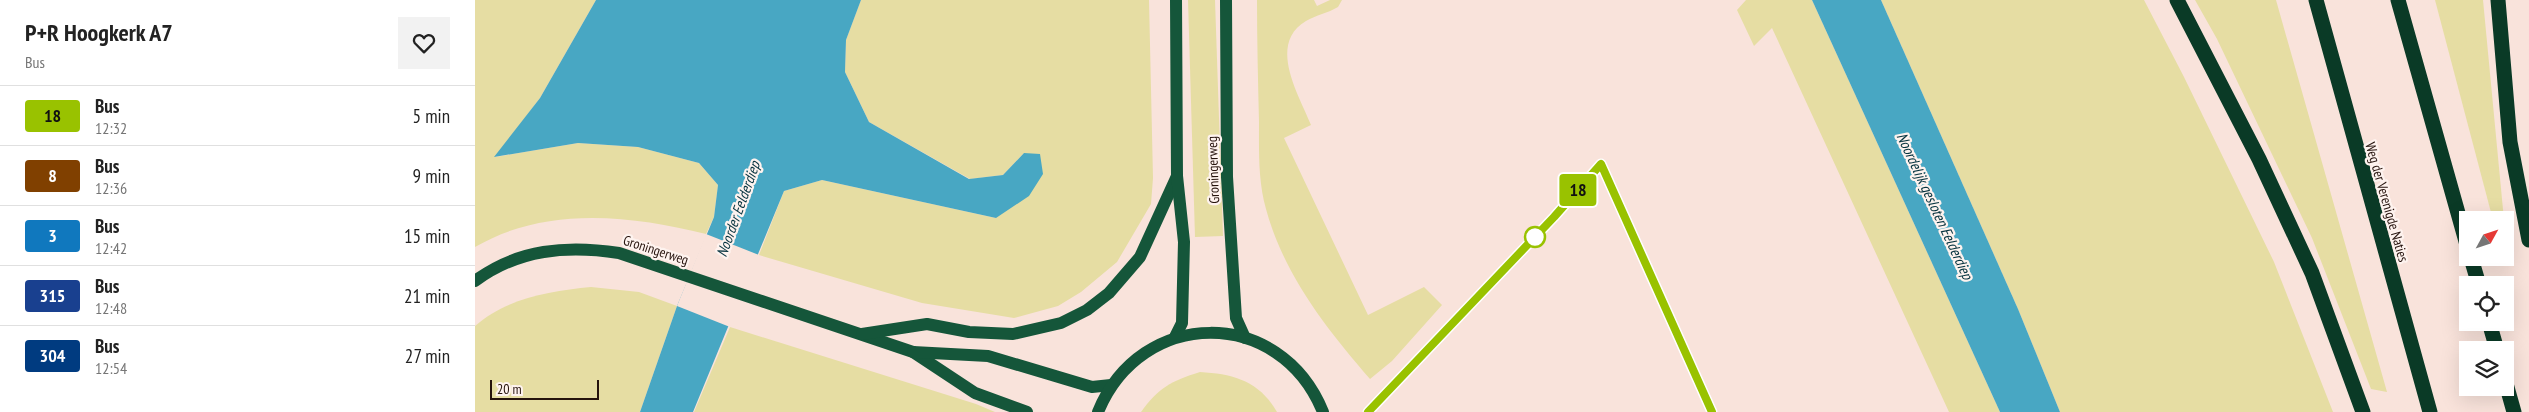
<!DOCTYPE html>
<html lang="en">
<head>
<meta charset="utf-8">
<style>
  :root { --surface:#fff; --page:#f2f2f2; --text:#222; --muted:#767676; --line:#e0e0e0 }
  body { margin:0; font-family:"PT Sans Narrow",sans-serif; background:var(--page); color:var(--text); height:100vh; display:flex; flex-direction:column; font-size:19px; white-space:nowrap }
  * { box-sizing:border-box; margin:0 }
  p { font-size:16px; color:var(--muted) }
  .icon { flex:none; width:28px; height:28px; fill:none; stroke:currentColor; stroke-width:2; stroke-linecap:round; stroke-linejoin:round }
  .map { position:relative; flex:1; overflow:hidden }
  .sheet { display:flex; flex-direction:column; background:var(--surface); width:475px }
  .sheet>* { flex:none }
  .badge { padding:0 10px; border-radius:4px; font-size:18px; line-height:32px }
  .needle { width:32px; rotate:50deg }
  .fabs { position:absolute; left:1984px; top:211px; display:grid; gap:10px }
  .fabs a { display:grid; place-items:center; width:55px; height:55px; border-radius:0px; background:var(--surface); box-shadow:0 5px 20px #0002; font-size:25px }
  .scale { position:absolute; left:15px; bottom:12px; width:109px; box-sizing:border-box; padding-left:5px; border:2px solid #26130d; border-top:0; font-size:14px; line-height:18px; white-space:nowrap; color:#26130d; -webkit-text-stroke:4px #fef3ef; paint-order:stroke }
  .map>.badge { position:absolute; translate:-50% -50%; box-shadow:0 0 0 2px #fff }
  .round { display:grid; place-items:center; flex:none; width:52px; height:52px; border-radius:0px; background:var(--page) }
  .overview { display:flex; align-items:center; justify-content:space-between; height:85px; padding:0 25px }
  h1 { font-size:24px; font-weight:700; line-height:38px }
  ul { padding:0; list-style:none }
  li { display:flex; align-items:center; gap:15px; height:60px; padding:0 25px; border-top:1px solid var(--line) }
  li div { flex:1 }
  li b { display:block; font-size:19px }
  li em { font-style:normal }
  li .badge { min-width:55px; font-weight:700; text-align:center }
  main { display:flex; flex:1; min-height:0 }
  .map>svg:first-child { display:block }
  .green { fill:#e6dda3 }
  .water { fill:#48a7c3 }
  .pier { fill:#f9e3db }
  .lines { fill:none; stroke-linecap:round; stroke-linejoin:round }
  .major { stroke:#15563a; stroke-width:12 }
  .highway { stroke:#0a3a26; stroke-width:15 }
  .line-casing { stroke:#fff; stroke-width:11 }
  .line { stroke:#99c200; stroke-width:8 }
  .stop-dot { fill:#fff; stroke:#99c200; stroke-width:2.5 }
  .labels { text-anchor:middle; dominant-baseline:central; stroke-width:4.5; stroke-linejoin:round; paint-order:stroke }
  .street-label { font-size:14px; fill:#26130d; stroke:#fef3ef }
  .water-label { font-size:15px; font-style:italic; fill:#06333f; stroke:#fef3ef }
</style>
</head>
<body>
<main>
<section class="sheet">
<div class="overview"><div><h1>P+R Hoogkerk A7</h1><p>Bus</p></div><a class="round"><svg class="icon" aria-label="heart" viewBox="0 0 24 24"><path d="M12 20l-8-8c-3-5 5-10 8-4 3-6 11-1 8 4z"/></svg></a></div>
<ul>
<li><span class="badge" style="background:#99c200;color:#111">18</span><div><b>Bus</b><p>12:32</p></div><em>5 min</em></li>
<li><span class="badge" style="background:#804000;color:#fff">8</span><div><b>Bus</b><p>12:36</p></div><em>9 min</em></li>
<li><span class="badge" style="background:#1078be;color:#fff">3</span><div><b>Bus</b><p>12:42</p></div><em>15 min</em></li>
<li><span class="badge" style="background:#19408f;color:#fff">315</span><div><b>Bus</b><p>12:48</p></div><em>21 min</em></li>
<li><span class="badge" style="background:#003b80;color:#fff">304</span><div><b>Bus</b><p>12:54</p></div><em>27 min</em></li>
</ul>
</section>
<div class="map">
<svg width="2054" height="412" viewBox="0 0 2054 412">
  <rect width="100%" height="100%" fill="#f9e3db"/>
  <g class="green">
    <path d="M0 0H121L65 98 20 157 103 143 163 147 224 163 243 185 239 217 231 234C155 215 70 206 0 247Z"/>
    <polygon points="386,0 674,0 678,178 676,204 642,262 606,292 583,306 539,318 447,303 284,255 309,191 347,180 521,218 549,153 528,175 495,179 394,122 370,72 371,40"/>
    <polygon points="713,0 740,0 748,236 720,237"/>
    <path d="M782 0H839L842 6 855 0H867L863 7C853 13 841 15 831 21 792 44 824 95 836 125L809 138 893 315 949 287 967 305 917 361 895 379C851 328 809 275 791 209 783 181 784 151 784 122 783 81 782 41 782 0Z"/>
    <polygon points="1271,0 1337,0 1525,412 1474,412 1297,28 1279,46 1262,10"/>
    <polygon points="1406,0 1669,0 1709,77 1799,262 1858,412 1585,412 1543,309"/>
    <polygon points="1720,0 1801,0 1912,392 1896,389 1837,238 1742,39"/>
    <polygon points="1960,0 2008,0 2029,220 2018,220"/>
    <path d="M116 287 164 292 202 306 165 412H0V326C32 298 75 291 116 287Z"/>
    <polygon points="255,327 501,404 520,412 219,412"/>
    <path d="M725 372C759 374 784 381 802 412H666C683 388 696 381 725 372Z"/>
  </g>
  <g class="water">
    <polygon points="121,0 386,0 371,40 370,72 394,122 494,179 528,175 549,153 565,154 568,174 554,196 521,218 347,180 309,191 218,412 165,412 202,306 239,217 243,185 224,163 163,147 103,143 19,157 65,98"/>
    <polygon points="1337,0 1406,0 1543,309 1585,412 1525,412"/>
  </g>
  <polygon class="pier" points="231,234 284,255 255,327 202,306"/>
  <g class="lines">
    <g class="major">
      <polyline points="751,0 752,177 761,318 770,338"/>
      <path d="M0 281C43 249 92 245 144 253L438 352 500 393 552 412"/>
      <polyline points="387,334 452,324 494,332 538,334 586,323 612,310 634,293 665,257 702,176"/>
      <polyline points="700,337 707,323 709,242 702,176 701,0"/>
      <polyline points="438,352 513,356 617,387 636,385"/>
      <path d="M623 412C666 307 805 306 848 412"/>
    </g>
    <g class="highway">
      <polyline points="1702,0 1784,159 1837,273 1888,412"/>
      <polyline points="1841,0 1955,412"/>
      <polyline points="1923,0 1992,245"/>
      <polyline points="2023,0 2035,142 2054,240"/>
      <polyline points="1996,258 2004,285"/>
      <polyline points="2014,322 2022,350"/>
      <polyline points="2030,380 2039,412"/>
    </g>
  </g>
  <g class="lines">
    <defs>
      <polyline id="line" points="893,412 1079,217 1126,164 1237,412"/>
    </defs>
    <use href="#line" class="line-casing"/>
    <use href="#line" class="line"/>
  </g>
  <circle class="stop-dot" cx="1060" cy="237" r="10"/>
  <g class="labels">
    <g class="street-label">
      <text transform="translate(738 170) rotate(-92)">Groningerweg</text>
      <text transform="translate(1912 202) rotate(74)">Weg der Verenigde Naties</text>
      <text transform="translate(181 250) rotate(18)">Groningerweg</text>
    </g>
    <g class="water-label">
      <text transform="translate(1460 206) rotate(65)">Noordelijk gesloten Eelderdiep</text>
      <text transform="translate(263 209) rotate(-70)">Noorder Eelderdiep</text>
    </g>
  </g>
</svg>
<div class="fabs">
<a><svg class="needle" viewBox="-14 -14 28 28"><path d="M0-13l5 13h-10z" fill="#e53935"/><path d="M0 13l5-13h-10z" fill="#767676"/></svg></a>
<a><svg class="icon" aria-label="locate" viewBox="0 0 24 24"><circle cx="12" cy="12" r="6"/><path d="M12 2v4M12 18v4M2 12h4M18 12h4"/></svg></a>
<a><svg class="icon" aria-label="layers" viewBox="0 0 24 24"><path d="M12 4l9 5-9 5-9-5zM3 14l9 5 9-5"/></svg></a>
</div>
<div class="scale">20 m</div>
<b class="badge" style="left:1103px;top:190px;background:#99c200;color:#111">18</b>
</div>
</main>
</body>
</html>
